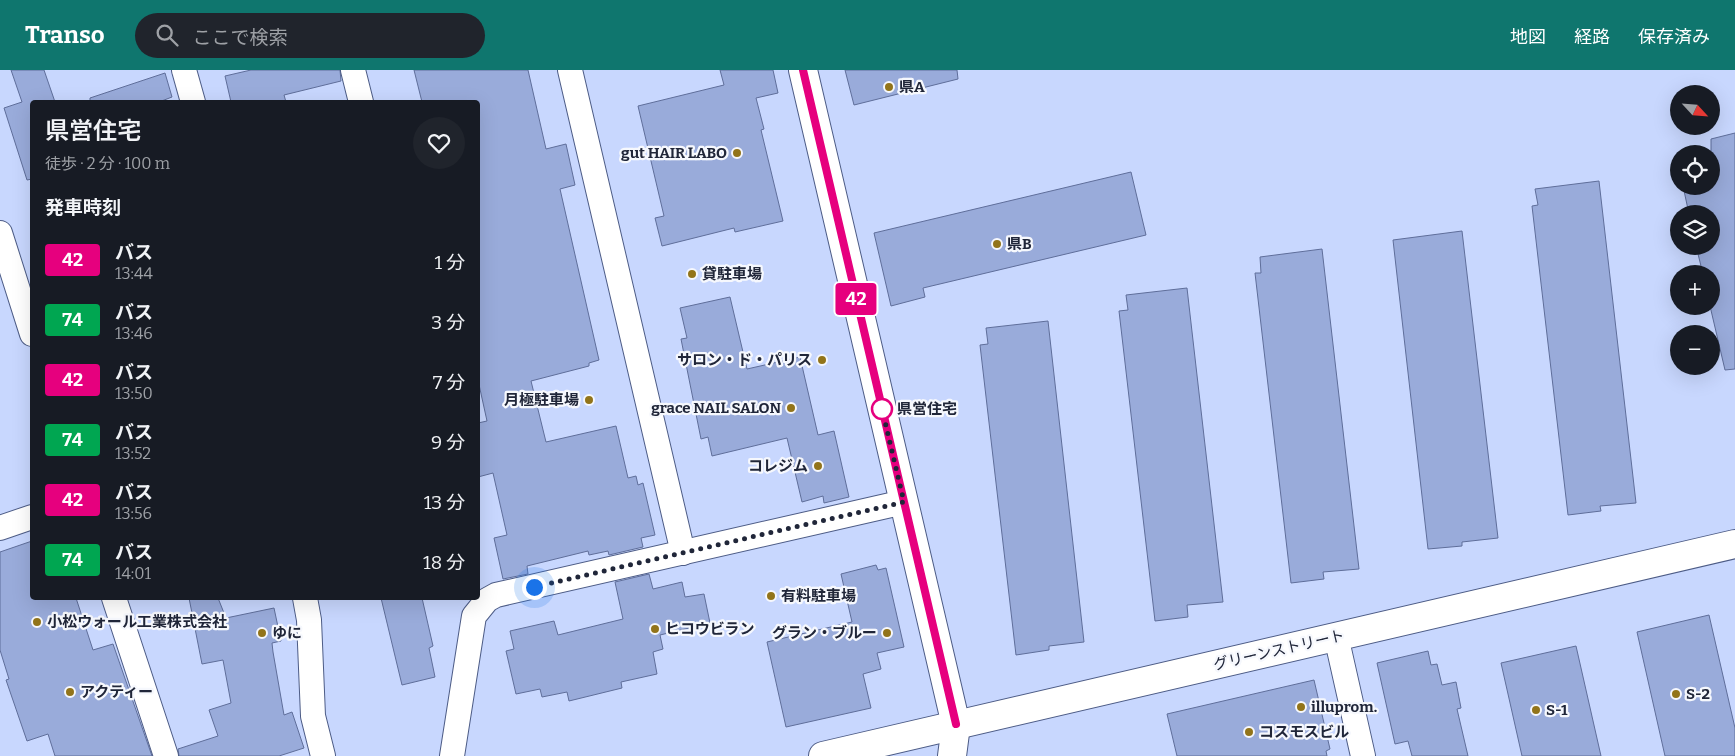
<!DOCTYPE html>
<html lang="ja">
<head>
<meta charset="utf-8">
<style>
  :root { --surface:#171b24; --page:#20242c; --text:#f1f3f6; --muted:#9ea1a6; --accent:#0f766e }
  body { margin:0; font-family:Bitter,"Noto Sans JP",serif; background:var(--page); color:var(--text); height:100vh; display:flex; flex-direction:column; font-size:19px; white-space:nowrap }
  * { box-sizing:border-box; margin:0 }
  p { font-size:16px; color:var(--muted) }
  .icon { flex:none; width:28px; height:28px; fill:none; stroke:currentColor; stroke-width:2; stroke-linecap:round; stroke-linejoin:round }
  .map { position:relative; flex:1; overflow:hidden }
  .sheet { position:absolute; left:30px; top:30px; width:450px; height:500px; display:flex; flex-direction:column; background:var(--surface); border-radius:5px; box-shadow:0 5px 20px #0002 }
  .sheet>* { flex:none }
  .badge { padding:0 10px; border-radius:4px; font-size:18px; line-height:32px }
  .needle { width:32px; rotate:116deg }
  .fabs { position:absolute; left:1670px; top:15px; display:grid; gap:10px }
  .fabs a { display:grid; place-items:center; width:50px; height:50px; border-radius:50%; background:var(--surface); box-shadow:0 5px 20px #0002; font-size:25px }
  .you { position:absolute; width:25px; height:25px; margin:-12px; border:4px solid #fff; border-radius:50%; background:#1a73e8; box-shadow:0 0 0 8px #1a73e833 }
  .map>.badge { position:absolute; translate:-50% -50%; box-shadow:0 0 0 2px #fff }
  h2 { padding:0 15px; font-size:19px; line-height:45px }
  .round { display:grid; place-items:center; flex:none; width:52px; height:52px; border-radius:26px; background:var(--page) }
  .summary { display:flex; align-items:center; justify-content:space-between; height:85px; padding:0 15px }
  h1 { font-size:24px; font-weight:600; line-height:38px }
  ul { padding:0; list-style:none }
  li { display:flex; align-items:center; gap:15px; height:60px; padding:0 15px }
  li div { flex:1 }
  li b { display:block; font-size:19px }
  li em { font-style:normal }
  li .badge { min-width:55px; font-weight:700; text-align:center }
  header { display:flex; align-items:center; gap:30px; box-sizing:border-box; height:70px; padding:0 25px; background:var(--accent); color:#fff }
  header strong { font-size:24px }
  nav { display:flex; gap:28px; margin-inline-start:auto; font-size:18px }
  .search { width:350px; height:45px; background:var(--page); display:flex; align-items:center; gap:12px; box-sizing:border-box; padding:0 18px; border-radius:28px; color:var(--muted); font-size:19px }
  .map>svg:first-child { display:block }
  .building { fill:#99abda; stroke:#5f6e9a }
  .lines { fill:none; stroke-linecap:round; stroke-linejoin:round }
  .minor-casing { stroke:#4d5c86; stroke-width:26 }
  .tertiary-casing { stroke:#4d5c86; stroke-width:30 }
  .minor { stroke:#fff; stroke-width:24 }
  .tertiary { stroke:#fff; stroke-width:28 }
  .line-casing { stroke:#fff; stroke-width:11 }
  .line { stroke:#e6007e; stroke-width:8 }
  .walk { stroke:#202639; stroke-width:5; stroke-dasharray:0 9 }
  .poi-dot { fill:#92741a; stroke:#f6f8fd; stroke-width:2 }
  .stop-dot { fill:#fff; stroke:#e6007e; stroke-width:2.5 }
  .labels { text-anchor:middle; dominant-baseline:central; stroke-width:4.5; stroke-linejoin:round; paint-order:stroke }
  .poi-label { font-size:15px; font-weight:bold; fill:#202639; stroke:#f6f8fd; text-anchor:start }
  .stop-label { font-size:15px; font-weight:bold; fill:#202639; stroke:#f6f8fd; text-anchor:start }
  .street-label { font-size:15px; fill:#202639; stroke:#f6f8fd }
</style>
</head>
<body>
<header>
<strong>Transo</strong>
<div class="search"><svg class="icon" aria-label="search" viewBox="0 0 24 24"><circle cx="10" cy="10" r="6"/><path d="M15 15l6 6"/></svg>ここで検索</div>
<nav><a>地図</a><a>経路</a><a>保存済み</a></nav>
</header>
<div class="map">
<svg width="1735" height="686" viewBox="0 0 1735 686">
  <rect width="100%" height="100%" fill="#c8d7fe"/>
  <g class="building">
    <polygon points="11,0 44,0 55,32 32,32 32,109 27,110 4,38 22,32"/>
    <polygon points="251,0 340,0 341,11 284,25 286,32 231,32 225,6"/>
    <polygon points="414,0 528,0 546,79 566,74 575,115 560,119 599,290 589,293 589,296 531,311 546,372 616,356 628,408 636,406 638,415 643,413 655,465 641,468 643,477 609,485 608,481 589,485 588,481 527,496 528,504 503,509 494,468 507,465 493,403 478,407 478,353 487,351 478,310 478,32 422,32"/>
    <polygon points="720,0 773,0 778,23 756,28 764,59 761,60 783,151 735,162 734,158 662,176 655,148 664,146 638,36 724,15"/>
    <polygon points="845,0 957,0 958,9 854,35"/>
    <polygon points="165,3 172,27 159,32 90,32 90,28"/>
    <polygon points="1735,63 1735,299 1725,300 1710,236 1711,204 1703,204 1696,176 1711,176 1711,144 1689,144 1683,116 1711,116 1711,84 1701,84 1711,81 1711,69"/>
    <polygon points="1131,102 1146,165 923,218 925,227 891,236 874,163"/>
    <polygon points="1599,111 1636,433 1600,436 1601,441 1568,445 1532,136 1538,135 1535,119"/>
    <polygon points="1462,161 1498,468 1462,472 1462,476 1428,479 1393,170"/>
    <polygon points="1322,179 1359,499 1323,502 1324,509 1291,513 1255,203 1261,203 1260,187"/>
    <polygon points="1187,218 1223,532 1187,535 1188,547 1155,551 1119,241 1128,240 1126,225"/>
    <polygon points="730,227 747,299 800,287 818,365 834,361 849,427 824,433 823,426 802,432 787,368 712,386 708,367 701,369 681,269 687,268 680,238"/>
    <polygon points="1048,251 1084,572 1049,576 1049,580 1016,585 980,275 988,274 986,258"/>
    <polygon points="32,471 32,528 76,528 93,580 113,574 152,686 55,686 48,664 27,671 6,610 9,609 0,580 0,482"/>
    <polygon points="876,495 878,500 886,498 904,577 877,583 881,599 863,604 871,638 786,657 767,572 852,552 841,504"/>
    <polygon points="649,504 653,519 682,512 685,527 704,524 710,553 660,565 663,579 653,582 657,604 621,612 622,618 569,631 567,622 542,627 540,619 516,624 506,581 514,579 510,561 554,551 558,565 623,549 615,512"/>
    <polygon points="189,528 218,528 226,548 274,538 281,571 272,573 273,582 284,645 292,642 304,678 279,686 179,686 178,679 218,666 209,640 231,633 223,590 202,594"/>
    <polygon points="381,528 422,528 433,576 429,578 435,607 402,615"/>
    <polygon points="1709,545 1735,658 1735,686 1665,686 1637,562"/>
    <polygon points="1576,576 1601,686 1522,686 1501,593"/>
    <polygon points="1428,581 1431,595 1437,594 1442,615 1456,612 1461,638 1457,639 1468,686 1412,686 1408,671 1395,674 1377,593"/>
    <polygon points="1314,610 1330,679 1326,681 1327,686 1177,686 1167,644"/>
  </g>
  <g class="lines">
    <defs>
      <g id="minor">
        <polyline points="184,0 193,32"/>
        <polyline points="353,0 361,32"/>
        <polyline points="570,0 683,483"/>
        <polyline points="0,163 32,264"/>
        <polyline points="0,458 32,447"/>
        <polyline points="114,528 166,686"/>
        <polyline points="305,528 309,550 313,646 323,686"/>
        <polyline points="1336,566 1363,686"/>
        <polyline points="452,686 474,546 487,530 496,525 904,432"/>
      </g>
      <g id="tertiary">
        <polyline points="803,0 956,655 952,686"/>
        <polyline points="823,686 1735,474"/>
      </g>
    </defs>
    <use href="#minor" class="minor-casing"/>
    <use href="#tertiary" class="tertiary-casing"/>
    <use href="#minor" class="minor"/>
    <use href="#tertiary" class="tertiary"/>
  </g>
  <g class="lines">
    <defs>
      <polyline id="line" points="803,0 956,654"/>
    </defs>
    <use href="#line" class="line-casing"/>
    <use href="#line" class="line"/>
    <polyline class="walk" points="534,517 904,432 882,339"/>
  </g>
  <g class="poi-dot">
    <circle cx="889" cy="17" r="5"/>
    <circle cx="737" cy="83" r="5"/>
    <circle cx="997" cy="174" r="5"/>
    <circle cx="692" cy="204" r="5"/>
    <circle cx="822" cy="290" r="5"/>
    <circle cx="589" cy="330" r="5"/>
    <circle cx="791" cy="338" r="5"/>
    <circle cx="818" cy="396" r="5"/>
    <circle cx="771" cy="526" r="5"/>
    <circle cx="37" cy="552" r="5"/>
    <circle cx="655" cy="559" r="5"/>
    <circle cx="262" cy="563" r="5"/>
    <circle cx="887" cy="563" r="5"/>
    <circle cx="70" cy="622" r="5"/>
    <circle cx="1676" cy="624" r="5"/>
    <circle cx="1301" cy="637" r="5"/>
    <circle cx="1536" cy="640" r="5"/>
    <circle cx="1249" cy="662" r="5"/>
  </g>
  <circle class="stop-dot" cx="882" cy="339" r="10"/>
  <g class="labels">
    <g class="poi-label">
      <text x="899" y="17">県A</text>
      <text x="727" y="83" text-anchor="end">gut HAIR LABO</text>
      <text x="1007" y="174">県B</text>
      <text x="702" y="204">貸駐車場</text>
      <text x="812" y="290" text-anchor="end">サロン・ド・パリス</text>
      <text x="579" y="330" text-anchor="end">月極駐車場</text>
      <text x="781" y="338" text-anchor="end">grace NAIL SALON</text>
      <text x="808" y="396" text-anchor="end">コレジム</text>
      <text x="781" y="526">有料駐車場</text>
      <text x="47" y="552">小松ウォール工業株式会社</text>
      <text x="665" y="559">ヒコウビラン</text>
      <text x="272" y="563">ゆに</text>
      <text x="877" y="563" text-anchor="end">グラン・ブルー</text>
      <text x="80" y="622">アクティー</text>
      <text x="1686" y="624">S-2</text>
      <text x="1311" y="637">illuprom.</text>
      <text x="1546" y="640">S-1</text>
      <text x="1259" y="662">コスモスビル</text>
    </g>
    <g class="stop-label">
      <text x="897" y="339">県営住宅</text>
    </g>
    <g class="street-label">
      <text transform="translate(1279 580) rotate(-13)">グリーンストリート</text>
    </g>
  </g>
</svg>
<div class="fabs">
<a><svg class="needle" viewBox="-14 -14 28 28"><path d="M0-13l5 13h-10z" fill="#e53935"/><path d="M0 13l5-13h-10z" fill="#9ea1a6"/></svg></a>
<a><svg class="icon" aria-label="locate" viewBox="0 0 24 24"><circle cx="12" cy="12" r="6"/><path d="M12 2v4M12 18v4M2 12h4M18 12h4"/></svg></a>
<a><svg class="icon" aria-label="layers" viewBox="0 0 24 24"><path d="M12 4l9 5-9 5-9-5zM3 14l9 5 9-5"/></svg></a>
<a>+</a>
<a>−</a>
</div>
<div class="you" style="left:534px;top:517px"></div>
<b class="badge" style="left:856px;top:229px;background:#e6007e;color:#fff">42</b>
<section class="sheet">
<div class="summary"><div><h1>県営住宅</h1><p>徒歩 · 2 分 · 100 m</p></div><a class="round"><svg class="icon" aria-label="heart" viewBox="0 0 24 24"><path d="M12 20l-8-8c-3-5 5-10 8-4 3-6 11-1 8 4z"/></svg></a></div>
<h2>発車時刻</h2>
<ul>
<li><span class="badge" style="background:#e6007e;color:#fff">42</span><div><b>バス</b><p>13:44</p></div><em>1 分</em></li>
<li><span class="badge" style="background:#00a651;color:#fff">74</span><div><b>バス</b><p>13:46</p></div><em>3 分</em></li>
<li><span class="badge" style="background:#e6007e;color:#fff">42</span><div><b>バス</b><p>13:50</p></div><em>7 分</em></li>
<li><span class="badge" style="background:#00a651;color:#fff">74</span><div><b>バス</b><p>13:52</p></div><em>9 分</em></li>
<li><span class="badge" style="background:#e6007e;color:#fff">42</span><div><b>バス</b><p>13:56</p></div><em>13 分</em></li>
<li><span class="badge" style="background:#00a651;color:#fff">74</span><div><b>バス</b><p>14:01</p></div><em>18 分</em></li>
</ul>
</section>
</div>
</body>
</html>
